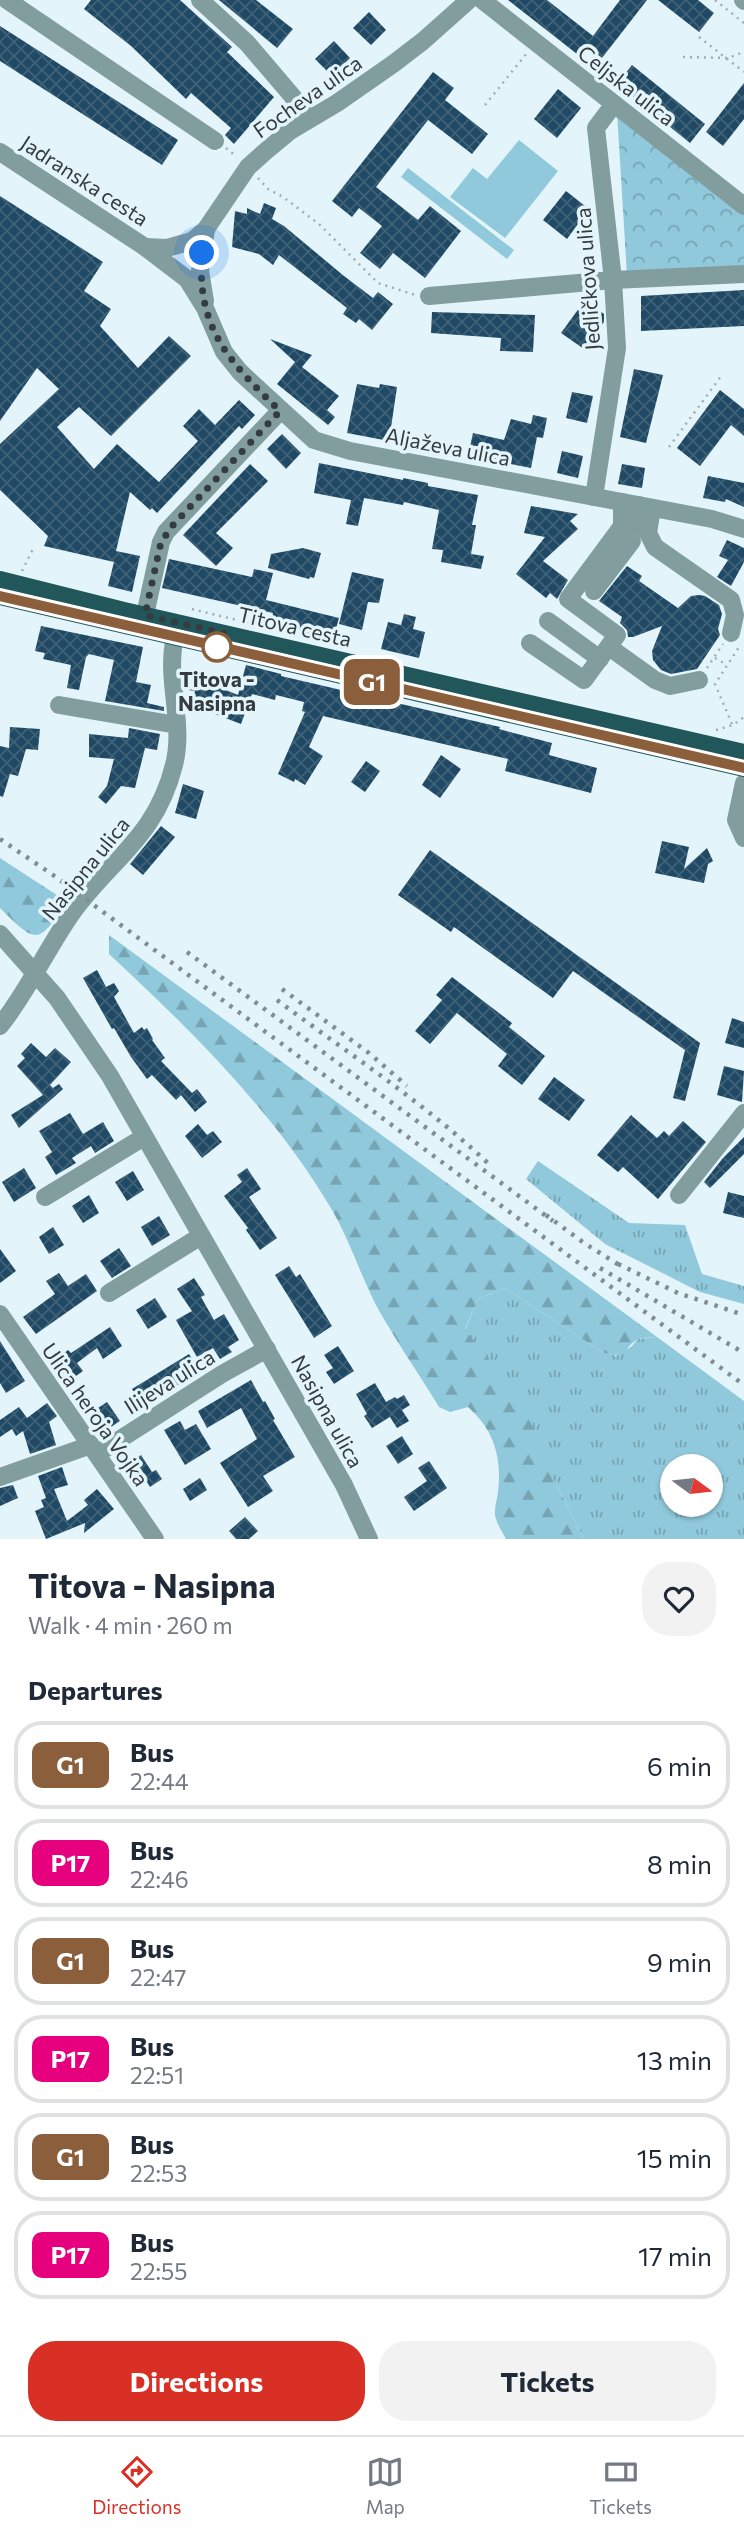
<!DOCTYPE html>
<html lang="en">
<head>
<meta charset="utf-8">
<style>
  :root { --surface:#fff; --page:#f2f2f3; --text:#1f2937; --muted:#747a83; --line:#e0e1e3; --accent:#d93025 }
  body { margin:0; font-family:Commissioner,sans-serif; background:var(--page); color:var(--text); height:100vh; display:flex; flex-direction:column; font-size:26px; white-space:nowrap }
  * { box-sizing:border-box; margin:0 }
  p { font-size:23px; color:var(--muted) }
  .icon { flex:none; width:38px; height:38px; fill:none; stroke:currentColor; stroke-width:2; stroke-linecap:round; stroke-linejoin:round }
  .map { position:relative; height:1539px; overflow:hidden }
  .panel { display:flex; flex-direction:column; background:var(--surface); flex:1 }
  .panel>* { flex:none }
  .badge { padding:0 14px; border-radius:10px; font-size:24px; line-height:46px }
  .needle { width:46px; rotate:105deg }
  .controls { position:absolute; left:660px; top:1454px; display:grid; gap:14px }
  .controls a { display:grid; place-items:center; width:63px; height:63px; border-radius:50%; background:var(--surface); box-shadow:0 2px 5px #0004; font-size:35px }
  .you { position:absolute; width:35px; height:35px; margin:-18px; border:5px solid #fff; border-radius:50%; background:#1a73e8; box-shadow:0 0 0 10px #1a73e833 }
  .map>.badge { position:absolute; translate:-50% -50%; box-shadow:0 0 0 4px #fff }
  h2 { padding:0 28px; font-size:26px; line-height:63px }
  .round { display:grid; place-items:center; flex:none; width:74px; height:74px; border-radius:28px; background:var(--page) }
  .headline { display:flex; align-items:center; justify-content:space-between; height:119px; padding:0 28px }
  h1 { font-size:33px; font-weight:700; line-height:52px }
  .primary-button { display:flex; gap:14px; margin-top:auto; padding:14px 28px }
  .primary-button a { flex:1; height:80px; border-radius:28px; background:var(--accent); color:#fff; font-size:28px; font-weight:700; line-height:80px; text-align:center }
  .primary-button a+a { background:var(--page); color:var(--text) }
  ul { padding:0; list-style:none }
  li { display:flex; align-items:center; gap:21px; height:88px; margin:0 14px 10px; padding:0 14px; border:4px solid var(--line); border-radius:28px }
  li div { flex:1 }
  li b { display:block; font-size:26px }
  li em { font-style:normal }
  li .badge { min-width:77px; font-weight:700; text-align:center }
  .dock { display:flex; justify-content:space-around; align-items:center; height:98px; border-top:2px solid var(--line); background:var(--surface); font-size:19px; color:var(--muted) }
  .dock a { display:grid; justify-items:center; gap:4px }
  .dock .active { color:var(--accent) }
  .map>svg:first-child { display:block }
  .grass { fill:url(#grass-tufts); fill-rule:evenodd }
  .forest { fill:url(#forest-firs) }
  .park { fill:url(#park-crowns) }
  .pitch { fill:#90c9db }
  .building { fill:url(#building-cross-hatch) }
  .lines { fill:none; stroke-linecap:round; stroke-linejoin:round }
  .path { stroke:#a0aeb3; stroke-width:2.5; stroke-dasharray:2 5; stroke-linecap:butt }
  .minor { stroke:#829d9e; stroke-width:18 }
  .major { stroke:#21575a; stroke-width:18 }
  .rail { stroke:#818d91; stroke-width:4.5; stroke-dasharray:3.5 7; stroke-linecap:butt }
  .line-casing { stroke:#fff; stroke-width:16 }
  .line { stroke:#8b5e3c; stroke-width:10 }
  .walk { stroke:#353c3f; stroke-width:7; stroke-dasharray:0 12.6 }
  .stop-dot { fill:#fff; stroke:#8b5e3c; stroke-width:3.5 }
  .labels { text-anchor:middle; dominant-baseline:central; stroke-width:7; stroke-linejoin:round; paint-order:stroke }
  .street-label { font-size:21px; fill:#353c3f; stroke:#e3f5fb }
  .stop-label { font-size:21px; font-weight:bold; fill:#353c3f; stroke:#e3f5fb }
</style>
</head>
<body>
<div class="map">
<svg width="744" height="1539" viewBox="0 0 744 1539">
  <defs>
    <pattern id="grass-tufts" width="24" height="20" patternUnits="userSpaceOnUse" patternTransform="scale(1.75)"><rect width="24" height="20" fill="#90c9db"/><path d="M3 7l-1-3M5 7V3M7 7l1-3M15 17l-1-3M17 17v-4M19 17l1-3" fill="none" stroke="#76a4b3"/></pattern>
    <pattern id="forest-firs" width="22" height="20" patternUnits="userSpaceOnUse" patternTransform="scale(1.75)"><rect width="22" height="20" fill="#90c9db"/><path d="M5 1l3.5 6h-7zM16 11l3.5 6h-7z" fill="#76a4b3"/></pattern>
    <pattern id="park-crowns" width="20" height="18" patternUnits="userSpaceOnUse" patternTransform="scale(1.75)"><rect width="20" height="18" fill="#90c9db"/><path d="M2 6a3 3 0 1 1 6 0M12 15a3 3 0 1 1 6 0" fill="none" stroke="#76a4b3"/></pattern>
    <pattern id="building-cross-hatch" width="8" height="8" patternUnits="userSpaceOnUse" patternTransform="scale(1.75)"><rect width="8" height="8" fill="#1f4964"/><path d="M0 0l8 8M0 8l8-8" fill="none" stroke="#406277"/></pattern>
  </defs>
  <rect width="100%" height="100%" fill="#e3f5fb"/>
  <g class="grass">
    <polygon points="538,1161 629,1223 685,1225 702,1274 744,1286 744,1304 700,1292 605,1244 526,1179"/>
    <path d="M505 1288 602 1352 616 1356 632 1346 638 1339 657 1337 744 1401V1539H584L557 1486 465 1330 478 1299ZM672 1466H710V1505H672Z"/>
  </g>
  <g class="forest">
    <path d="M0 858 66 901C39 946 36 944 0 908Z"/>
    <path d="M109 935 657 1337C652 1338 644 1337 639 1339 621 1347 630 1362 602 1352L505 1288 478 1299 465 1329 526 1410 557 1486 584 1539H506C503 1533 498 1526 496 1519 493 1511 497 1500 498 1492 502 1457 494 1430 468 1407L450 1412 439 1407C419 1374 396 1341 377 1307 361 1276 350 1241 332 1210 275 1113 192 1031 109 954Z"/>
  </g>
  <polygon class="park" points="617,112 744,214 744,267 627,275"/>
  <g class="pitch">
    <polygon points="519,140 558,171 505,238 450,197 473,168 487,179"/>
    <polygon points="408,168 514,250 507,259 401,177"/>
  </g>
  <g class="building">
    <polygon points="91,0 180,0 232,47 227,52 274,97 234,144 225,135 231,128 191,93 186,99 131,46 84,9"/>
    <polygon points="219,0 256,0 293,29 277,48"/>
    <polygon points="508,0 547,0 593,36 620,0 647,0 602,58 584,44 577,54"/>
    <polygon points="658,0 698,0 714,13 699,32"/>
    <polygon points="369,12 386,30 371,45 353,28"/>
    <polygon points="0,26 178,140 162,165 0,61"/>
    <polygon points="334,41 350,58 332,76 315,59"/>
    <polygon points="632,65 705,124 690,143 617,84"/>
    <polygon points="433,72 454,88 445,100 488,134 472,154 428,120 376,187 418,220 430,206 461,231 425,278 393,253 380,269 360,253 382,226 359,208 352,217 332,201"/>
    <polygon points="744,83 744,119 723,146 706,132"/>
    <polygon points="558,89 581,108 557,138 534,119"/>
    <polygon points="566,191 589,209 567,239 543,220"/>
    <polygon points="0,196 103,262 84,291 111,309 100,326 138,368 169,336 191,356 111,436 79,407 57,427 94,469 117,444 159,482 198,441 183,426 199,409 215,425 239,400 255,415 242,429 239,426 157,513 152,508 150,510 130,492 116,551 140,556 132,592 108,586 114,562 44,546 48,536 0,490 0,444 59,389 37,368 0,421"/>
    <polygon points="264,203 276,208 272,219 284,226 344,276 373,298 378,292 393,304 372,330 359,319 356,323 343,314 347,308 279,255 273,265 259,254 232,247 235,211 247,214 247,208 260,214"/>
    <polygon points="744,290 744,326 641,331 641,296"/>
    <polygon points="585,300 604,314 604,322 584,349 561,333"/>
    <polygon points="432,312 535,315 533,352 500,351 501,338 431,333"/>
    <polygon points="270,339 312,355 302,367 339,396 327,410 335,417 328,425 277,384 295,362"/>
    <polygon points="634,369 663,375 646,443 620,437"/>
    <polygon points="357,384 379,388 380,384 397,387 389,441 347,433"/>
    <polygon points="720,390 744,409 744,436 731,425 700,466 677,448"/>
    <polygon points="572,392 593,396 587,423 566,418"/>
    <polygon points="533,415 547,418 543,438 537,437 531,468 468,456 473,433 504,440 511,419 531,424"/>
    <polygon points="282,434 301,453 286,469 267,449"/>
    <polygon points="562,451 583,456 578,478 557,473"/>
    <polygon points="319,463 403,480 403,478 428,483 428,486 478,495 472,525 476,525 471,554 484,556 481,569 441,562 443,550 432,549 439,510 404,502 403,505 364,498 358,526 346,524 351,500 314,493"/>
    <polygon points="250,464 268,481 216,533 233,548 216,566 183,535"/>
    <polygon points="622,464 645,468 642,488 618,484"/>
    <polygon points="708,476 744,483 744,507 726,499 725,502 703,498"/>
    <polygon points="531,506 578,514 570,521 578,529 543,561 568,580 557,599 550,593 546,598 516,574 545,537 524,533"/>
    <polygon points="727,540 744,548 744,562 731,586 717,577 728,560 719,556"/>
    <polygon points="303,548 321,553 314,578 310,577 309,579 268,568 271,554"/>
    <polygon points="169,559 252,577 254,569 273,573 266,600 339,618 333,639 271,623 273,613 162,588"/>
    <polygon points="627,566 642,576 639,581 678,608 691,596 699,595 705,596 719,605 722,614 718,629 720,635 697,669 671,674 661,670 653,660 652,651 662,626 633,637 628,637 627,630 620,623 622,617 599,601"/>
    <polygon points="352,572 384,579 379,603 368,602 362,630 339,624"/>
    <polygon points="404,614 416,617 413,629 425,632 419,658 381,649 388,622 401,625"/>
    <polygon points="41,626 143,647 136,682 151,685 147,703 164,707 164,711 105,701 114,660 89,654 86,657 79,690 67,688 71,665 43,659 45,653 35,651"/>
    <polygon points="246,665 281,674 281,676 500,727 499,729 552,743 549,755 597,768 591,793 505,771 508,759 323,716 309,747 323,756 305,785 295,779 294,782 278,774 305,712 302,711 304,702 276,695 275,700 252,694 241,724 212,713 214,709 192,702 195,691 188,690 190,683 184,681 185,669 211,676 209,683 238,695"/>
    <polygon points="10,727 40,729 38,750 26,749 18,776 10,774 3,797 0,796 0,746 9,748"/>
    <polygon points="129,728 160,734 157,750 145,748 135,788 121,786 106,804 98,797 107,786 114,759 89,757 89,734 128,738"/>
    <polygon points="441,755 461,769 440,798 422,785"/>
    <polygon points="366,761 380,771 365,792 351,782"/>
    <polygon points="183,784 204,791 196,819 175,813"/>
    <polygon points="161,826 175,837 143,875 130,864"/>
    <polygon points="662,841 689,847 684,869 707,848 713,861 708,864 704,883 655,873"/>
    <polygon points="430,850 700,1043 685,1101 673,1098 685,1050 573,971 553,998 454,927 451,932 398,895"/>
    <polygon points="97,970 106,987 114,983 119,991 114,997 134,1033 142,1027 144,1030 147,1028 153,1039 152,1040 165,1058 161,1061 192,1093 197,1089 207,1102 195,1112 181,1095 176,1100 152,1075 147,1079 131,1057 114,1028 112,1029 83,978"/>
    <polygon points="452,977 512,1023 509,1027 545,1056 522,1085 498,1066 507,1054 457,1013 430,1044 415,1031 442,1000 436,995"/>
    <polygon points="732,1018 744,1022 744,1048 725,1043"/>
    <polygon points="31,1043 46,1057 55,1048 71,1062 50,1085 53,1088 59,1084 63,1089 19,1128 11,1115 43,1095 17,1066 25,1058 21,1054"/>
    <polygon points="724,1066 744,1071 742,1102 717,1095"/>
    <polygon points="554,1077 585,1100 569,1121 538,1099"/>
    <polygon points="70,1113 83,1134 103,1122 114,1141 95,1153 91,1146 72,1158 76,1163 56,1175 45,1157 52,1152 39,1131"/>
    <polygon points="631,1115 657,1138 664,1131 669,1136 683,1121 706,1142 658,1199 623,1167 618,1172 597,1155"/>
    <polygon points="198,1124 207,1135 213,1131 222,1142 202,1158 185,1136"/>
    <polygon points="744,1137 744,1154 710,1188 704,1182 723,1158"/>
    <polygon points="24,1168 36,1188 14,1202 2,1182"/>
    <polygon points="247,1168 261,1189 249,1197 277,1238 260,1250 246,1230 248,1228 224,1196 242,1182 237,1175"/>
    <polygon points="133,1171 144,1190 127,1201 115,1182"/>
    <polygon points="728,1192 744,1196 744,1218 723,1213"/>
    <polygon points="89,1195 99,1213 83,1223 72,1206"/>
    <polygon points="159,1216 170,1235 152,1246 141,1227"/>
    <polygon points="53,1227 64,1245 49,1254 39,1237"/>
    <polygon points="119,1248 131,1266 112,1278 100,1261"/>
    <polygon points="0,1249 16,1271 0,1283"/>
    <polygon points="289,1266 296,1277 300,1274 332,1326 314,1338 275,1275"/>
    <polygon points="59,1273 68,1286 86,1274 97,1291 36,1334 23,1317 55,1294 46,1281"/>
    <polygon points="194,1278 205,1295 201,1297 214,1320 224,1314 239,1340 228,1347 232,1352 220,1359 213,1348 197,1357 176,1320 192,1311 177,1289"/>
    <polygon points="155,1298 167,1317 148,1329 136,1310"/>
    <polygon points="110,1327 122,1346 103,1359 97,1348 77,1363 83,1371 69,1381 54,1361 68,1350 71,1353"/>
    <polygon points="0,1341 25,1381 6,1393 0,1383"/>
    <polygon points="338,1346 354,1371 334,1384 326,1372 333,1368 324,1355"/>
    <polygon points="189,1354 199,1372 143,1406 132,1389"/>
    <polygon points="251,1380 263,1402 265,1401 275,1419 273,1420 295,1457 263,1476 273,1491 248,1507 220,1463 257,1439 241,1408 207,1428 198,1411"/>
    <polygon points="375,1383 386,1402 395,1397 397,1399 404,1395 410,1405 402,1410 409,1421 397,1428 390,1417 372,1428 364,1416 367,1414 356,1394"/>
    <polygon points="107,1402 120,1421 102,1433 89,1414"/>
    <polygon points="47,1403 57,1416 49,1422 56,1445 30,1454 23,1431 16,1436 12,1429 0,1437 0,1420 19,1407 27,1418"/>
    <polygon points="180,1421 185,1430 196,1424 211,1449 185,1465 164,1430"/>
    <polygon points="402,1436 413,1454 398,1464 386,1446"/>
    <polygon points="141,1455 152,1472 156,1470 162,1479 150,1487 147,1482 140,1487 126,1466"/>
    <polygon points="429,1461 447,1488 414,1511 404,1497 427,1481 418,1468"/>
    <polygon points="62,1467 68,1485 54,1489 67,1521 88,1505 84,1500 97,1489 114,1509 84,1533 85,1523 46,1539 35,1511 44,1507 41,1500 46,1498 38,1476"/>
    <polygon points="200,1478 207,1490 190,1501 183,1489"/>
    <polygon points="13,1485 18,1498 0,1506 0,1488"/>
    <polygon points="245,1517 258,1531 249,1539 236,1539 229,1531"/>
  </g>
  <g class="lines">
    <g class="path">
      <polyline points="715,0 744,23"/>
      <polyline points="699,37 744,72"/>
      <polyline points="683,57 728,58 744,52"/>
      <polyline points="485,105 527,53"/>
      <polyline points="226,148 237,157"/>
      <polyline points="258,178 268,189 283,197 319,224 378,283 415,295"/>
      <polyline points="669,447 722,375"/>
      <polyline points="22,571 33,549"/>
      <polyline points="192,609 253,624"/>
      <polyline points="715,658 727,665"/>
      <polyline points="707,668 723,644"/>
      <polyline points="732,724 715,684 741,644"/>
      <polyline points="716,730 733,725 744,717"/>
    </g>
    <g class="minor">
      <polyline points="7,0 215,141"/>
      <polyline points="200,0 247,43 311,118"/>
      <polyline points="482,0 744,206"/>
      <polyline points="743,0 744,1"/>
      <polyline points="0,152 145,247 187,279 205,308 224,352 240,372 314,440 350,451 712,519 744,529"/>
      <polyline points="145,247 167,248 192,241 206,229 248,167 267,150 290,131 337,103 393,64 423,41 469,0"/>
      <polyline points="429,296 613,280 744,274"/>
      <polyline points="205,301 200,271 206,229"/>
      <polyline points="594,497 617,348 613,280 596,128 614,104"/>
      <polyline points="652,508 648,533 655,547 731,600 735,615 731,633"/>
      <polyline points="620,547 635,526 639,505"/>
      <polyline points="594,591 632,541"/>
      <polyline points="145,615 161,542 166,532 280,411"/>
      <polyline points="548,621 600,659"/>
      <polyline points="530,643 584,680 617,635 568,599 622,526 622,502"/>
      <polyline points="609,647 655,680 670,686 699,680"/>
      <polyline points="59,705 177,725"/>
      <polyline points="744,783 736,820 744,838"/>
      <polyline points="0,934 57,998 110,1076 344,1485 369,1539"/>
      <path d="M0 1026C28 991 46 950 72 913 112 858 156 837 174 765 185 723 165 680 175 637"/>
      <polyline points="679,1195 744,1113"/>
      <polyline points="45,1197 144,1137"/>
      <polyline points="109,1293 201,1236"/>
      <polyline points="0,1314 155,1539"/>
      <polyline points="97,1454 222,1374 267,1349"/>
      <polyline points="0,1477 91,1445"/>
    </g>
    <g class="major">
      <polyline points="0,580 124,611 744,753"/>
      <polyline points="0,596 744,768"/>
    </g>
    <g class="rail">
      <polyline points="0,839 53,875 744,1385"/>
      <polyline points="187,952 553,1221"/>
      <polyline points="282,989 369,1053 407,1086"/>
      <path d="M277 1000C349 1054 426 1104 491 1166"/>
      <polyline points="546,1215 584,1243 624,1268"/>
      <polyline points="618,1264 678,1293 744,1315"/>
      <polyline points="600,1268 744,1353"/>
    </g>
  </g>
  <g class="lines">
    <defs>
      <polyline id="line" points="0,596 744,768"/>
    </defs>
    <use href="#line" class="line-casing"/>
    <use href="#line" class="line"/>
    <path class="walk" d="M202 253C196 329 230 362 280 411L173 525 161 542 145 615 227 634 217 647"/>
  </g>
  <circle class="stop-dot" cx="217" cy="647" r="14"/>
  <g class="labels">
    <g class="street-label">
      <text transform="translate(627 85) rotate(38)">Celjska ulica</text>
      <text transform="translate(307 96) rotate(-35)">Focheva ulica</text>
      <text transform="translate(85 180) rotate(33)">Jadranska cesta</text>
      <text transform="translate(587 279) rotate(-94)">Jedličkova ulica</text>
      <text transform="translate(448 446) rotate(11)">Aljaževa ulica</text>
      <text transform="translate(295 626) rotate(13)">Titova cesta</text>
      <text transform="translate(85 868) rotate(-51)">Nasipna ulica</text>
      <text transform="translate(169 1381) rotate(-32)">Ilijeva ulica</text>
      <text transform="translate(328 1411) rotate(61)">Nasipna ulica</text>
      <text transform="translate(96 1414) rotate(55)">Ulica heroja Vojka</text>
    </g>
    <g class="stop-label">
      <text x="217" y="678">Titova -<tspan x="217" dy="24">Nasipna</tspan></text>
    </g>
  </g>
</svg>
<div class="controls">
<a><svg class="needle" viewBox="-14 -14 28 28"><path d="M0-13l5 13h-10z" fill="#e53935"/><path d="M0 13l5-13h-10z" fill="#747a83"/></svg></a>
</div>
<div class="you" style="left:202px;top:253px"></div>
<b class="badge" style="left:372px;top:682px;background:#8b5e3c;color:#fff">G1</b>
</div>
<section class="panel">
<div class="headline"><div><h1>Titova - Nasipna</h1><p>Walk · 4 min · 260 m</p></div><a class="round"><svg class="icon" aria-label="heart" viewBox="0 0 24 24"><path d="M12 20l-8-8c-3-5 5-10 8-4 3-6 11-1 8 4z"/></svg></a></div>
<h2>Departures</h2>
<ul>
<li><span class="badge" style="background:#8b5e3c;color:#fff">G1</span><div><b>Bus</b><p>22:44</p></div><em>6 min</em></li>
<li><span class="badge" style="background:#e6007e;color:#fff">P17</span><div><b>Bus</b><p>22:46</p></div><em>8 min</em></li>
<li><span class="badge" style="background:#8b5e3c;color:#fff">G1</span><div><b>Bus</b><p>22:47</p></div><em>9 min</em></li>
<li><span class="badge" style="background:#e6007e;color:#fff">P17</span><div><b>Bus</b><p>22:51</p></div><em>13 min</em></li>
<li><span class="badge" style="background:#8b5e3c;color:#fff">G1</span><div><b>Bus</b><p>22:53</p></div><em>15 min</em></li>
<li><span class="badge" style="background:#e6007e;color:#fff">P17</span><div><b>Bus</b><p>22:55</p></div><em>17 min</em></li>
</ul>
<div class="primary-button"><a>Directions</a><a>Tickets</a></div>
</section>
<nav class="dock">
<a class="active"><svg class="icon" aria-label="directions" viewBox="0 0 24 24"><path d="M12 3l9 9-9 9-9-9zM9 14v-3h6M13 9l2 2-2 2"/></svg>Directions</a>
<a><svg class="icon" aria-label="map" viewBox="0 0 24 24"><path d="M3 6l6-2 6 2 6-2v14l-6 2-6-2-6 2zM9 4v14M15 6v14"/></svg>Map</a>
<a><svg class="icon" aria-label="tickets" viewBox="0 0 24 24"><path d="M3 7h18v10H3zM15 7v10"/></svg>Tickets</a>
</nav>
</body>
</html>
